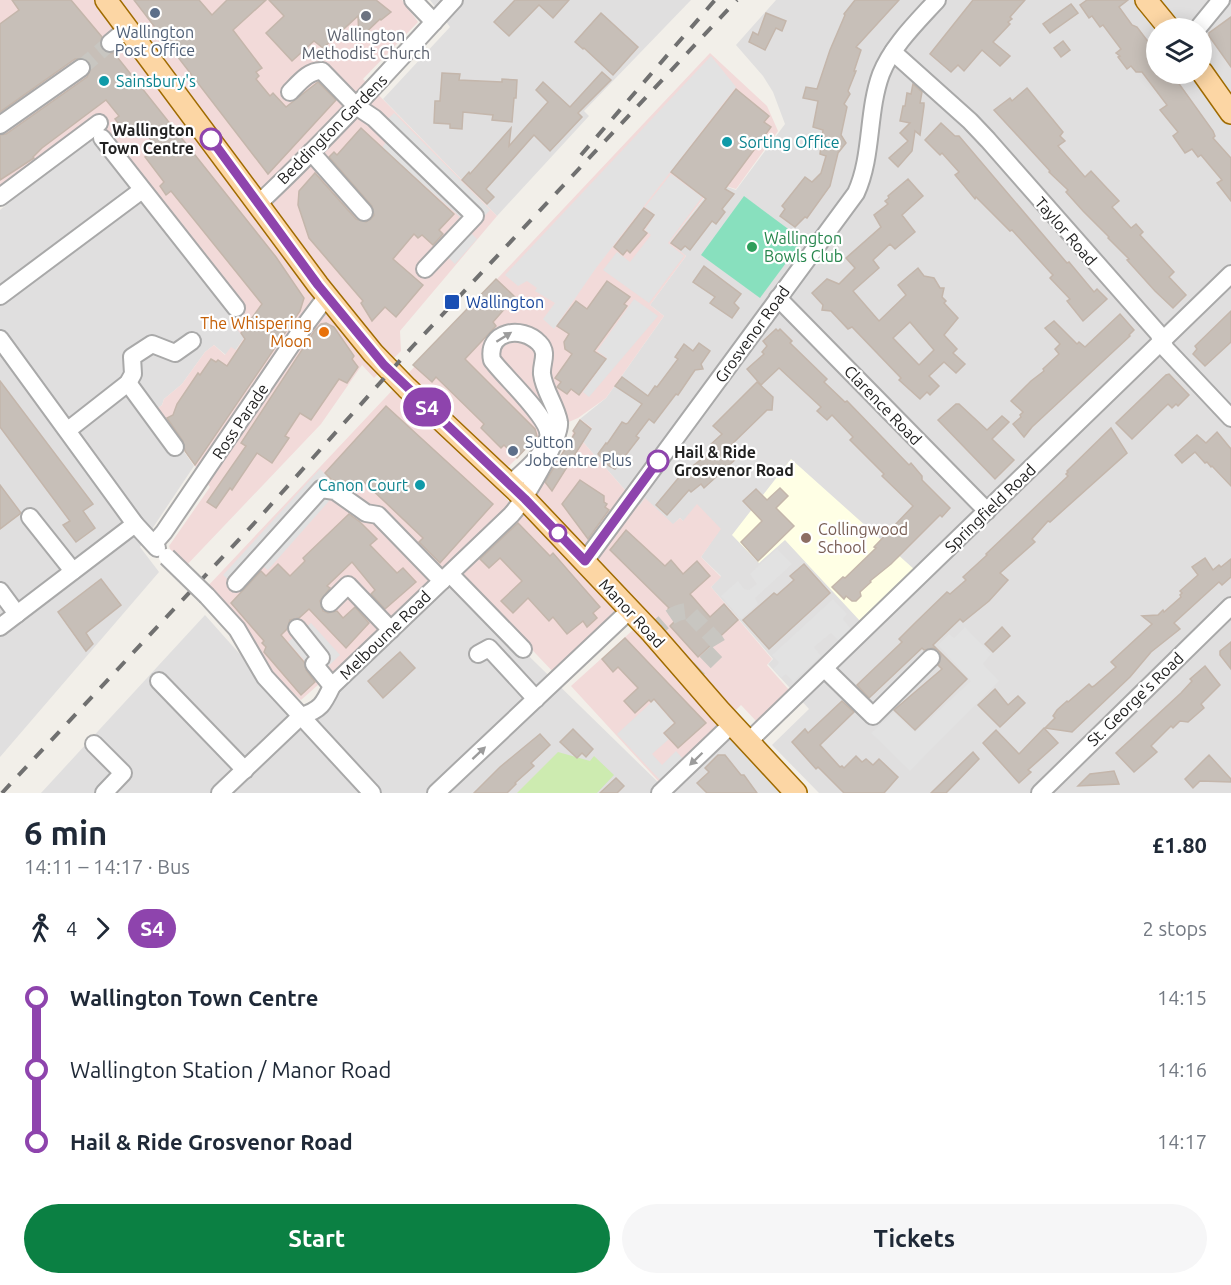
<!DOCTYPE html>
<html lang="en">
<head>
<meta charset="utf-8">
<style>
  :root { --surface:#fff; --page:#f6f6f7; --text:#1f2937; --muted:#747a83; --accent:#0b8043 }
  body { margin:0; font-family:Ubuntu,sans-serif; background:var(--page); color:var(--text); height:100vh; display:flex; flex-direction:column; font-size:22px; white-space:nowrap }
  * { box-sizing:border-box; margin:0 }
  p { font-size:20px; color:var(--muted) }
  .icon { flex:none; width:33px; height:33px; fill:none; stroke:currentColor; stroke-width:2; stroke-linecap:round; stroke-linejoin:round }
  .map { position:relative; height:793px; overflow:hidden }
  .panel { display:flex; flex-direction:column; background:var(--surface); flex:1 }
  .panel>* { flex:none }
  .badge { padding:0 12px; border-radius:20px; font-size:21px; line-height:39px }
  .controls { position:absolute; left:1146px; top:18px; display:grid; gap:12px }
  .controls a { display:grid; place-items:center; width:66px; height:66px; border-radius:50%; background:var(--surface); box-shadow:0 3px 15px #0003; font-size:30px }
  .map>.badge { position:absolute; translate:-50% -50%; box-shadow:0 0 0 3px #fff }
  .legs { display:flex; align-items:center; gap:9px; height:66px; padding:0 24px; font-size:20px }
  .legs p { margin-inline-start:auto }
  .overview { display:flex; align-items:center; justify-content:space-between; height:102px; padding:0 24px }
  h1 { font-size:33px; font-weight:600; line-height:45px }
  .cta { display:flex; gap:12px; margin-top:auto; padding:12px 24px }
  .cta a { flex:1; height:69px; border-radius:36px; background:var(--accent); color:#fff; font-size:24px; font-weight:600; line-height:69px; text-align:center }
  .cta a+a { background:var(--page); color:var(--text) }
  ul { padding:0 24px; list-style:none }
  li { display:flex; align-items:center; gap:21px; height:72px; font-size:22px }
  li i { display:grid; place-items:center; width:9px; height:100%; margin:0 8px; background:currentColor }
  li i::after { content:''; width:15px; height:15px; margin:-8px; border:4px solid; border-radius:50%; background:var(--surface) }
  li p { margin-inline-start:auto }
  li:first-child i { background:linear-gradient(#0000 50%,currentColor 0) }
  li:last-child i { background:linear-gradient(currentColor 50%,#0000 0) }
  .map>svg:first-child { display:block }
  .residential { fill:#e0dfdf }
  .commercial { fill:#f2dad9 }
  .education { fill:#ffffe5 }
  .grass { fill:#cdebb0 }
  .pitch { fill:#88e0be }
  .parking { fill:#e2e2e2 }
  .building { fill:#c7bfb8; stroke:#c4b6ab; stroke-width:1.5; fill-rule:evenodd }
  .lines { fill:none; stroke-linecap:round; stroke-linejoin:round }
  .minor-tunnel { stroke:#c8c6c1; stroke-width:16; stroke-dasharray:16 8; stroke-linecap:butt }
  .minor-casing { stroke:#a9a9a9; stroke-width:20 }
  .major-casing { stroke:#a06b00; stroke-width:24 }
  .minor { stroke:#fff; stroke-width:16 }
  .major { stroke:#fcd6a4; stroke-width:21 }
  .rail { stroke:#707070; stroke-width:4; stroke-dasharray:12 12; stroke-linecap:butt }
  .minor-bridge-casing { stroke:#a9a9a9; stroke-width:20; stroke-linecap:butt }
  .minor-bridge { stroke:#fff; stroke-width:16 }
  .oneway { fill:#9c9c9c }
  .line-1-casing { stroke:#fff; stroke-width:14 }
  .line-1 { stroke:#8e44ad; stroke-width:9 }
  .service-dot { fill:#5c6f8a; stroke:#fff; stroke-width:2 }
  .worship-dot { fill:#6b7280; stroke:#fff; stroke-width:2 }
  .culture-dot { fill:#0f9aa8; stroke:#fff; stroke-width:2 }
  .stop-1-dot { fill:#fff; stroke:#8e44ad; stroke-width:3 }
  .leisure-dot { fill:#2e9e5b; stroke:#fff; stroke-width:2 }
  .transit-dot { fill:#1a4fb4; stroke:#fff; stroke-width:2 }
  .food-dot { fill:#e8710a; stroke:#fff; stroke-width:2 }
  .education-dot { fill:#8d6e63; stroke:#fff; stroke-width:2 }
  .labels { text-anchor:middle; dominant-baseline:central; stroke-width:4.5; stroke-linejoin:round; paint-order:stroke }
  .service-label { font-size:16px; fill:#4e5e75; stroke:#fff }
  .worship-label { font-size:16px; fill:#5b616d; stroke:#fff }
  .culture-label { font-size:16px; fill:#0d838f; stroke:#fff; text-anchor:start }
  .street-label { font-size:16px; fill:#222; stroke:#fff }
  .stop-label { font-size:16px; font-weight:bold; fill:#222; stroke:#fff; text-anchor:end }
  .leisure-label { font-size:16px; fill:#27864d; stroke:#fff; text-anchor:start }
  .transit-label { font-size:16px; fill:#164399; stroke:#fff; text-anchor:start }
  .food-label { font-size:16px; fill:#c56008; stroke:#fff; text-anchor:end }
  .education-label { font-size:16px; fill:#785e54; stroke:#fff; text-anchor:start }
</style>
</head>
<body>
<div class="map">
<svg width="1231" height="793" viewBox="0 0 1231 793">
  <rect width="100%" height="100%" fill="#f2efe9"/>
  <g class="residential">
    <polygon points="430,0 691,0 584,111 589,116 497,216 383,99 450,27"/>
    <polygon points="776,0 1141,0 1156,28 1156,74 1198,74 1231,120 1231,793 819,793 772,745 809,709 768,664 773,659 711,587 721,576 701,557 720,529 683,521 680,518 673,525 645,499 639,506 583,442 592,428 580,419 606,398 664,316 650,305 686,256 669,243 716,183 736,190 785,124 773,92 763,76 736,45"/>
    <polygon points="1150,0 1231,0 1231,106 1202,65 1202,28 1173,28"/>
    <polygon points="101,129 244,307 244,338 235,351 226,355 214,345 205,352 182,384 164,399 162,405 155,410 194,466 140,547 159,572 0,757 0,210"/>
    <polygon points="268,571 440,594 453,582 664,788 732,724 796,793 41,793 205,615 263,680 306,724 361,670"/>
  </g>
  <g class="commercial">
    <polygon points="0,0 402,0 418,22 363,79 497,216 400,331 401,351 374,378 362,365 321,424 184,568 171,551 169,546 210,487 155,410 162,405 164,399 182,384 205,352 214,345 225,355 231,347 236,350 244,338 232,323 244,306 102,129 0,206"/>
    <polygon points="710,53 767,106 778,131 736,189 715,183 670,242 686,256 650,305 664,316 606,398 578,418 541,434 492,483 512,505 440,577 301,700 269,671 249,633 207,587"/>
    <polygon points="580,419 592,428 583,442 639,506 645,498 673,524 680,518 683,521 697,504 721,529 701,557 721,577 711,587 772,659 767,665 789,690 757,722 741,705 661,784 571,686 634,629 690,687 704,674 637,602 556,675 459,573 544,482 572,436 573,431"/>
  </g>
  <polygon class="education" points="791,459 915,570 860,621 785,540 759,563 732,535"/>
  <polygon class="grass" points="558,752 590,761 594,756 614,775 597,793 517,793"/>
  <polygon class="pitch" points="744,196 803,240 760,298 701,255"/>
  <g class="parking">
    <polygon points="711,56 736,87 596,268 554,329 543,319 555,303 535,291 537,288 527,281 518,286 505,275"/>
    <polygon points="394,113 490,210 470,232 477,239 455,264 436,245 460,217 382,148 387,140 387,120"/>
    <polygon points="671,174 702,197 668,243 684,256 649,303 603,270 617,252 630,262 651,235 645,230 655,215 645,207"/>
    <polygon points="634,299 658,316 589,397 583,392 607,358 597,351"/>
    <polygon points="320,469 334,483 324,496 329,501 268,570 261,565 239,589 223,575"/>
    <polygon points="777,549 792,564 755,598 758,604 741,619 721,596 738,581 744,589 749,590 757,584 750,574"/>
    <polygon points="833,599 847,614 843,619 851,629 839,641 831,633 814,647 821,656 793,682 786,674 781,678 773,669 779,663 772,655"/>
    <polygon points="311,623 340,655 318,676 288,642"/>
    <polygon points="965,627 991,654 983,664 999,681 910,771 871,733 894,712 915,732 971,681 938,645 949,634 954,638"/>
    <polygon points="654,700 674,723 663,733 669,739 652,754 662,765 676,751 684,760 661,781 617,734"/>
  </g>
  <g class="building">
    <polygon points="12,0 71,0 102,37 100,44 102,49 107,53 114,53 276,257 304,298 300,311 195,465 185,451 183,441 167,418 173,415 177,404 198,373 200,375 211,359 216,362 218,360 227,366 245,339 241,333 262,304 171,191 166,195 160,186 164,182 145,157 157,148 141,127 128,136 115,119 119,116 106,100 42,148 33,157 34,158 0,180 0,135 6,134 87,77 91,68 86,59 75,59 0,112 0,24 19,10"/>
    <polygon points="134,0 199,0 212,15 227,0 266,0 233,30 262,68 256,72 259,76 256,79 270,96 273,93 286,107 318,82 336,100 268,174"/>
    <polygon points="269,0 376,0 391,12 381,20 380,19 359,39 358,16 323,48 314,41 292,61 266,33 284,16"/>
    <polygon points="515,0 569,0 553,18 539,5 509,36 494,22"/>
    <polygon points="855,0 899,0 856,47 861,50 854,71 856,71 848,91 850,94 844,104 847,107 841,135 846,143 838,153 830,186 807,218 805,217 795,227 780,216 785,209 782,206 805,177 812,182 821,173 826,156 820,154 823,130 813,127 818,101 803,98 806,87 817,89 830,50 845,15 844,14"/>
    <polygon points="973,0 1025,0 1010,17 1012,19 1008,22 1010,24 993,42 1010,56 1000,66 982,50 964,71 958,65 951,72 930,54"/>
    <polygon points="1087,0 1128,0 1119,7 1132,25 1137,27 1156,52 1156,74 1172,74 1213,131 1215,136 1213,138 1231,158 1231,201 1217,183 1222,180 1201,155 1198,157 1192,149 1185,153 1173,136 1178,132 1160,110 1167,105 1142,72 1136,72 1131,66 1127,69 1118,57 1120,56 1116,53 1121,49 1103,25 1100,27 1092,16 1089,18 1080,5"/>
    <polygon points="1071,4 1078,13 1050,33 1043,24"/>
    <polygon points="601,13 638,47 613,75 584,48 583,49 575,42"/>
    <polygon points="766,13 786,21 782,31 776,28 765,50 749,42 753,32 758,35"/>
    <polygon points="1231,17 1231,67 1209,36 1209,33"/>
    <polygon points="1063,41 1070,50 1061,57 1054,48"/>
    <polygon points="602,72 611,80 578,113 582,117 550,151 534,135 486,189 494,197 487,204 462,180 469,172 470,174 511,128 509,146 548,102 536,90 543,82 570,107"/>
    <polygon points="442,73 460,74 459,80 502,82 502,79 517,80 516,98 514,98 512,122 492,120 493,115 463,112 462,129 450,128 450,124 434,123 435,101 440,101"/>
    <polygon points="913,84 922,92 920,103 924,103 924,106 920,135 915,131 912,151 898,167 889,158 908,141 900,133 910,123 900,121 903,106 905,106 907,93 911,94"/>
    <polygon points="1027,88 1063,132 1060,136 1065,141 1058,146 1085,177 1091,171 1103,184 1119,201 1112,207 1131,228 1136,224 1143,232 1140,235 1174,272 1169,277 1186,295 1173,308 1155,291 1127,260 1129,259 1108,238 1109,237 1083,211 1066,192 1068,190 1049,172 1050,171 994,110 1010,98 1012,101"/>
    <polygon points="736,89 769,116 764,122 771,127 725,189 734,194 722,209 725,212 716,224 712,221 690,250 685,246 681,250 671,243 706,199 671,172"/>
    <polygon points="941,123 955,136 959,136 1067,263 1069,262 1094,292 1097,289 1107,299 1083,321 1067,301 1070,299 1050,278 1053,275 1050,272 1012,230 1010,231 976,197 975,199 955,175 959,172 942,153 940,155 925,140"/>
    <polygon points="361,128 454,214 439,230 443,234 433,245 422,235 418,238 414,234 393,259 423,285 396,317 385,307 372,321 361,303 363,301 309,238 298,205 299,191 315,173 356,219 366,222 371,219 374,215 372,206 329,157 334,152 337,155"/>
    <path d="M908 179 923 196 902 215 915 232 895 249 890 244 873 260 879 268 853 291 879 321 906 295 898 285 918 268 924 276 934 278 940 288H944L942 297 946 301 944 303 958 318 944 335 957 349 953 353 965 364 956 373 944 362 929 376 939 386 930 395 927 392 920 399 899 380 901 378 852 327 848 329 831 311 822 310 823 305 812 293 827 279 839 284 855 268 846 258 881 227 874 215 888 204 885 201 889 198 888 196ZM910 322 934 350 919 365 893 338Z"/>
    <polygon points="644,208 654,215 643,230 647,233 630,253 627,250 623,255 614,247"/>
    <polygon points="704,266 741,294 734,303 739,308 732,318 710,303 715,297 693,282"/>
    <polygon points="496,279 515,297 493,322 496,326 465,359 535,429 537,436 517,458 504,445 501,448 481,428 484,424 436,377 432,382 413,365"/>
    <polygon points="607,281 630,297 624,304 627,306 594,351 606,359 579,395 571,389 567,394 557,387 561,382 555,378 572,354 565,349 564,342 569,334 557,326 576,301 587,309"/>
    <polygon points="1231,311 1231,342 1205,366 1193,354 1197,349 1195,346"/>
    <polygon points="1120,314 1134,330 1129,335 1130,336 1032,427 1024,437 1013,424 1021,417 1020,415 1023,412 1011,401 1031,381 1044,371 1043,369 1059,354 1055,349 1060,344 1045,328 1054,321 1077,344 1079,342 1085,347"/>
    <polygon points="326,323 334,327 354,356 352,359 358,367 347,383 339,379 311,420 300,413 285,436 289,438 272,463 257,453 232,490 230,488 216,508 207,502 246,446 241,443 315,330 321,324"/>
    <polygon points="776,329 778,331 780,329 792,341 790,343 827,379 824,382 845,402 847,401 909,465 911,463 922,476 922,480 950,508 942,517 940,515 891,564 870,581 871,582 860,592 861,596 856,601 852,601 846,596 844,599 832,587 843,577 845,578 876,548 874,547 913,506 882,476 884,474 850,440 853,437 832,415 827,420 817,411 821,407 779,368 761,385 747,369 764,354 762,352 767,346 763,341"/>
    <polygon points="699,343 710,351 701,364 703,369 695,370 678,395 676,394 654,423 649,419 636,436 639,438 615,469 609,466 598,454 606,443 607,444 622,422 626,424 628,423 642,404 615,386 622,377 648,396 655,386 657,387 678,359 675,357 684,344 693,351"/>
    <polygon points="1169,374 1189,395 1178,406 1176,404 1172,408 1168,404 1132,439 1116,423 1166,375"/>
    <polygon points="0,381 93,504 83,511 95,528 76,542 63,525 70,521 0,427"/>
    <polygon points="757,382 773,397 772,410 767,410 728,448 737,458 704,488 701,484 691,492 689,490 667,515 656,505 680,476 713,450 709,446 722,434 713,426"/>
    <polygon points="956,404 959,404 987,430 1002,416 1009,422 992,439 1014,460 995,479 938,420"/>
    <polygon points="386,406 493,504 440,563 419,542 423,538 364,482 355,492 341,482 332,480 325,473"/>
    <polygon points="580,420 591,429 552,491 545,482 575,433 573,431"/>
    <polygon points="1111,428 1127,453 1050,522 1048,521 1032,539 1035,542 1000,573 1008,580 989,601 963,622 960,619 933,645 967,679 915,730 894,710 942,669 938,665 941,656 938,650 933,648 924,650 922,648 869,698 857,685 902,642 899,639 916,622 947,592 950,594 966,580 963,577 987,555 986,554 1068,476 1066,474 1068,472 1067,471"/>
    <polygon points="1217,432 1231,449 1231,486 1212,466 1211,467 1207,462 1205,463 1195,452 1182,463 1175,455 1197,435 1206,443"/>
    <polygon points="580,480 604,496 604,502 607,504 605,507 609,510 588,539 562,504"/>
    <polygon points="0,485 21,513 0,529"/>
    <polygon points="780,488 788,496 776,508 794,526 758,561 741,542 762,521 743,501 756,489 767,500"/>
    <polygon points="349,514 360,522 377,539 370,545 397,573 403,568 416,582 385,609 371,594 375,590 352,562 327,586 330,588 320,601 323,611 328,613 337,611 343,618 355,607 369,623 346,648 309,609 299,618 290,620 287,629 281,635 304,662 306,670 315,682 301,695 264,652 266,647 262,643 264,641 231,603 261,571 266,576 278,564 290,576 305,561 303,558"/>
    <polygon points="518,523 550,556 553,553 600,607 593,613 597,618 587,627 583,621 567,634 553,617 549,621 528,598 513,613 501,601 522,581 500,558 489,568 480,559"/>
    <polygon points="626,530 665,566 671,560 683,574 697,561 710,576 690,594 710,617 724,604 738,620 698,657 670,626 677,619 668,609 669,608 610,550"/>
    <polygon points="1205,558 1213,570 1219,565 1221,567 1231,559 1231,577 1222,585 1219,582 1174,623 1180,629 1151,652 1130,677 1072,732 1045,728 1055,718 1053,716 1057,710 1067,701 1068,702 1089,684 1092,687 1094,686 1116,667 1111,662 1152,624 1142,616 1158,615 1163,610 1164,612 1181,597 1180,595 1182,593 1180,591 1198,575 1192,567"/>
    <polygon points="804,564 830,593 769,649 743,620 774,593 777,595 794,580 790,576"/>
    <polygon points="101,579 121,605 86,633 93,644 86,651 58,612"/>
    <polygon points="1002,627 1010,636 993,652 985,644"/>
    <polygon points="625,638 706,723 678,748 664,733 675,723 654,699 651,702 649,700 635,713 624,701 638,688 618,667 613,672 602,659"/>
    <polygon points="1231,642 1231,669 1220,655 1220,651"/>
    <polygon points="400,652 415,668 383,698 368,681"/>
    <polygon points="1205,666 1220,685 1201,704 1204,708 1188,722 1180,721 1173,728 1171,726 1151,746 1157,752 1134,772 1116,753 1181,693 1192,681 1190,679"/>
    <polygon points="995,689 1008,705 1018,696 1025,703 1000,727 978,705"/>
    <polygon points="842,701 854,712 820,745 840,767 842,766 844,768 856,756 862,762 866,759 873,765 879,759 898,777 884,793 844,793 818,767 816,769 792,742 805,729 808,733"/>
    <polygon points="1044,728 1058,743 1028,770 1031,772 1019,783 983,743 996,730 1019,754"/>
    <polygon points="573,729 593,749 586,757 582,753 577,758 560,742"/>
    <polygon points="540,734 550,745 531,763 534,766 515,783 516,784 507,793 474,793 500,767"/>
    <polygon points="973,752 979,759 946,793 931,793"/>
    <polygon points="718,755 725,755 741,775 744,775 757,793 707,793 697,783 709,772 705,768"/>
    <polygon points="1209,755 1231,779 1231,782 1200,781 1193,788 1185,779"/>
    <polygon points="1114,771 1119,784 1078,786 1090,774"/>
    <polygon points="616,778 624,786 617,793 600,793"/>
  </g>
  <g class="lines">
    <g class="minor-tunnel">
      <polyline points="81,68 110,43"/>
      <path d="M652 633C662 624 673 611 688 611L716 641 719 646 717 651 690 677"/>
    </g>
    <defs>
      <g id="minor">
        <polyline points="413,0 434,22"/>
        <polyline points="1198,28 1221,0"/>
        <polyline points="110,43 127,29"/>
        <polyline points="893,52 970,121 988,140 1158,333 1166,349 1231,418"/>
        <path d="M290 92C299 83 309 70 322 71L356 106 374 118 475 216 425 269"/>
        <polyline points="0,125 81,68"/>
        <polyline points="102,138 236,308"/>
        <polyline points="311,152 364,212"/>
        <polyline points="0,197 99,123"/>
        <path d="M258 204C327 139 390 70 454 0"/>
        <polyline points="0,296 142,190"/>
        <polyline points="778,298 987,511"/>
        <polyline points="0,339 135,524 157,548"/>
        <polyline points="128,383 175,447"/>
        <polyline points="68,430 128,383 133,374 132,357 152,344 175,353 192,341"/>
        <polyline points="30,517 73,571"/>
        <polyline points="151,541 157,540 164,532 300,332 327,296"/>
        <path d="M585 561 856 193C873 156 867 112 881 74 892 46 917 22 937 0"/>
        <polyline points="450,574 523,649"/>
        <polyline points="236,583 321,489 335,491 366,513 378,515 442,581"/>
        <polyline points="0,591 17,614"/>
        <polyline points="207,596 237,629 265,677 372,793"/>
        <polyline points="330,603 348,585 391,630"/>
        <polyline points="0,627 135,524"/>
        <polyline points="297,628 321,658 314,664 332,686"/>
        <polyline points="478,654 489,648 536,699"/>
        <polyline points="825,669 873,716 931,658"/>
        <polyline points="159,681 245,770"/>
        <polyline points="748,742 1231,274"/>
        <polyline points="94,744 123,773 104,793"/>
        <path d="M220 793 301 716C321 710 324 703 332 686L511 515C523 502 562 437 559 422 556 405 544 391 542 374 541 363 549 353 539 343 522 325 486 331 492 360 503 376 553 420 548 438 543 457 523 472 510 484"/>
        <polyline points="436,793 630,610"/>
        <polyline points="660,793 732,724"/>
        <polyline points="1040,793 1231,606"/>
      </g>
      <g id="major">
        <polyline points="106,0 318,285 373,353 407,388 525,499 652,633 719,710 796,793"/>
        <polyline points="1146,0 1169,28"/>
        <polyline points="1202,72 1231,113"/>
      </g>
    </defs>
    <use href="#minor" class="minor-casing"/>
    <use href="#major" class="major-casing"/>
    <use href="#minor" class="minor"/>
    <use href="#major" class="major"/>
    <g class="rail">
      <polyline points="581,155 715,0"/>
      <polyline points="2,793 260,517 413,346 737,0"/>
    </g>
    <defs>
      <polyline id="minor-bridge" points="167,557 207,596"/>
    </defs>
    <use href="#minor-bridge" class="minor-bridge-casing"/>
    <use href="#minor-bridge" class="minor-bridge"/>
  </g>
  <defs><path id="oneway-solid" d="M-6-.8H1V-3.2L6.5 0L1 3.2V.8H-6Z" transform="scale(1.5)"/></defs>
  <g class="oneway">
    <use href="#oneway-solid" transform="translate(504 337) rotate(-32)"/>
    <use href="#oneway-solid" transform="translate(479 753) rotate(-43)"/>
    <use href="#oneway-solid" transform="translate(696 759) rotate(136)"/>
  </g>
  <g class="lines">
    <defs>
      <polyline id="line-1" points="211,139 318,285 384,365 525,499 585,561 658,461"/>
    </defs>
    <use href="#line-1" class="line-1-casing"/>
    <use href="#line-1" class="line-1"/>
  </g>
  <g class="service-dot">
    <circle cx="155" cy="13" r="6"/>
    <circle cx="513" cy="451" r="6"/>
  </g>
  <circle class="worship-dot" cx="366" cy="16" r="6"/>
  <g class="culture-dot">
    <circle cx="104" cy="81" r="6"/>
    <circle cx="727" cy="142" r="6"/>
    <circle cx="420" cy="485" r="6"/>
  </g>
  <g class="stop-1-dot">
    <circle cx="211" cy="139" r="10"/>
    <circle cx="658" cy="461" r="10"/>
    <circle cx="558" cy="533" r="8"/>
  </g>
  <circle class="leisure-dot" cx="752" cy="247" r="6"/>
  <rect class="transit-dot" x="444" y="294" width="16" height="16" rx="3"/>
  <circle class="food-dot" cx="324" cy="332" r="6"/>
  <circle class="education-dot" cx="806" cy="538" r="6"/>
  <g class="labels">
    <g class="service-label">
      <text x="155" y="32">Wallington<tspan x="155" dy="18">Post Office</tspan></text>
      <text x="525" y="442" text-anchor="start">Sutton<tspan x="525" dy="18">Jobcentre Plus</tspan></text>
    </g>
    <g class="worship-label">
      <text x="366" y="35">Wallington<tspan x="366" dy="18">Methodist Church</tspan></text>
    </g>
    <g class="culture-label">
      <text x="116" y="81">Sainsbury's</text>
      <text x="739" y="142">Sorting Office</text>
      <text x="408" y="485" text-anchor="end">Canon Court</text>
    </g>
    <g class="street-label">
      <text transform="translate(332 129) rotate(-45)">Beddington Gardens</text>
      <text transform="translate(1066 231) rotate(49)">Taylor Road</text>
      <text transform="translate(752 334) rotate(-54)">Grosvenor Road</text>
      <text transform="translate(883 405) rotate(46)">Clarence Road</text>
      <text transform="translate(240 421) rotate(-56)">Ross Parade</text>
      <text transform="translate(990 508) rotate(-44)">Springfield Road</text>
      <text transform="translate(632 613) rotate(47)">Manor Road</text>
      <text transform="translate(385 635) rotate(-44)">Melbourne Road</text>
      <text transform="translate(1135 699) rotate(-44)">St. George's Road</text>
    </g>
    <g class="stop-label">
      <text x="194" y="130">Wallington<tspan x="194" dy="18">Town Centre</tspan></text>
      <text x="674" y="452" text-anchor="start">Hail &amp; Ride<tspan x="674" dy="18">Grosvenor Road</tspan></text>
    </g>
    <g class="leisure-label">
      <text x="764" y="238">Wallington<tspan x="764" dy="18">Bowls Club</tspan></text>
    </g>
    <g class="transit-label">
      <text x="466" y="302">Wallington</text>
    </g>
    <g class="food-label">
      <text x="312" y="323">The Whispering<tspan x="312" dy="18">Moon</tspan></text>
    </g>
    <g class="education-label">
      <text x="818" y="529">Collingwood<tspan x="818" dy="18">School</tspan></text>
    </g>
  </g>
</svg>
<div class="controls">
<a><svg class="icon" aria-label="layers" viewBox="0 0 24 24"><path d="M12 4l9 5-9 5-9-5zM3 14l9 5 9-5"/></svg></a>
</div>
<b class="badge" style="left:427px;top:407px;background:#8e44ad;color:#fff">S4</b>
</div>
<section class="panel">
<div class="overview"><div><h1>6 min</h1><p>14:11 – 14:17 · Bus</p></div><b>£1.80</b></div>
<div class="legs"><svg class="icon" aria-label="walk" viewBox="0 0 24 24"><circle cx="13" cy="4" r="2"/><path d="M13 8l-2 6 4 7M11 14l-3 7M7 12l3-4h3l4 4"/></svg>4<svg class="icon" aria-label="forward" viewBox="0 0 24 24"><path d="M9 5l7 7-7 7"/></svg><b class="badge" style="background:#8e44ad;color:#fff">S4</b><p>2 stops</p></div>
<ul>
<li><i style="color:#8e44ad"></i><b>Wallington Town Centre</b><p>14:15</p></li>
<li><i style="color:#8e44ad"></i><span>Wallington Station / Manor Road</span><p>14:16</p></li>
<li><i style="color:#8e44ad"></i><b>Hail &amp; Ride Grosvenor Road</b><p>14:17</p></li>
</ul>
<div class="cta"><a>Start</a><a>Tickets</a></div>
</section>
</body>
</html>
